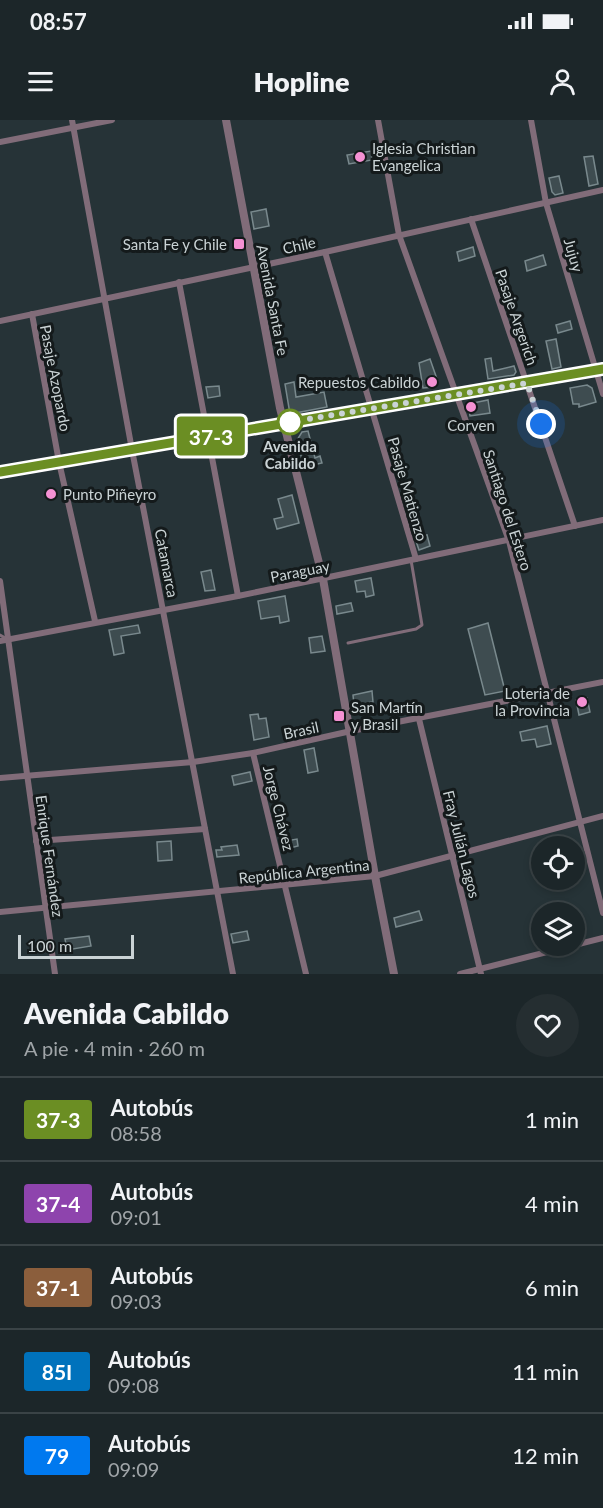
<!DOCTYPE html>
<html lang="es">
<head>
<meta charset="utf-8">
<style>
  :root { --surface:#1c2629; --page:#252e31; --text:#f1f3f6; --muted:#a0a5a8; --line:#3a4346 }
  body { margin:0; font-family:Lato,sans-serif; background:var(--page); color:var(--text); height:100vh; display:flex; flex-direction:column; font-size:22px; white-space:nowrap }
  * { box-sizing:border-box; margin:0 }
  p { font-size:20px; color:var(--muted) }
  .icon { flex:none; width:33px; height:33px; fill:none; stroke:currentColor; stroke-width:2; stroke-linecap:round; stroke-linejoin:round }
  .map { position:relative; height:854px; overflow:hidden }
  .drawer { display:flex; flex-direction:column; background:var(--surface); flex:1 }
  .drawer>* { flex:none }
  .badge { padding:0 12px; border-radius:4px; font-size:21px; line-height:39px }
  .controls { position:absolute; left:531px; top:716px; display:grid; gap:12px }
  .controls a { display:grid; place-items:center; width:54px; height:54px; border-radius:50%; background:var(--surface); box-shadow:0 3px 9px #0003,0 0 0 2px var(--line); font-size:30px }
  .scale { position:absolute; left:18px; bottom:15px; width:116px; box-sizing:border-box; padding-left:6px; border:3px solid #cad3d5; border-top:0; font-size:16px; line-height:21px; white-space:nowrap; color:#cad3d5; -webkit-text-stroke:4px #141a1b; paint-order:stroke }
  .you { position:absolute; width:30px; height:30px; margin:-15px; border:4px solid #fff; border-radius:50%; background:#1a73e8; box-shadow:0 0 0 9px #1a73e833 }
  .map>.badge { position:absolute; translate:-50% -50%; box-shadow:0 0 0 3px #fff }
  .round { display:grid; place-items:center; flex:none; width:63px; height:63px; border-radius:32px; background:var(--page) }
  .headline { display:flex; align-items:center; justify-content:space-between; height:102px; padding:0 24px }
  h1 { font-size:28px; font-weight:800; line-height:45px }
  ul { padding:0; list-style:none }
  li { display:flex; align-items:center; gap:18px; height:84px; padding:0 24px; border-top:2px solid var(--line) }
  li div { flex:1 }
  li b { display:block; font-size:22px }
  li em { font-style:normal }
  li .badge { min-width:66px; font-weight:700; text-align:center }
  .status { display:flex; justify-content:space-between; align-items:center; height:42px; padding:0 30px; background:var(--surface); direction:ltr }
  .status svg { height:16px; fill:currentColor }
  header { display:flex; justify-content:space-between; align-items:center; height:78px; padding:0 24px; background:var(--surface); font-size:27px; font-weight:800 }
  .map>svg:first-child { display:block }
  .building { fill:#3e4c50; stroke:#79898d; stroke-width:1.5 }
  .lines { fill:none; stroke-linecap:round; stroke-linejoin:round }
  .service { stroke:#816c79; stroke-width:3 }
  .minor { stroke:#816c79; stroke-width:6 }
  .tertiary { stroke:#816c79; stroke-width:8 }
  .line-casing { stroke:#fff; stroke-width:14 }
  .line { stroke:#6b8e23; stroke-width:9 }
  .walk { stroke:#cad3d5; stroke-width:6; stroke-dasharray:0 10.8 }
  .poi-dot { fill:#f491d3; stroke:#141a1b; stroke-width:2 }
  .stop-dot { fill:#fff; stroke:#6b8e23; stroke-width:3 }
  .labels { text-anchor:middle; dominant-baseline:central; stroke-width:6; stroke-linejoin:round; paint-order:stroke }
  .poi-label { font-size:15px; fill:#cad3d5; stroke:#141a1b; text-anchor:start }
  .street-label { font-size:15px; fill:#cad3d5; stroke:#141a1b }
  .stop-label { font-size:15px; font-weight:bold; fill:#cad3d5; stroke:#141a1b }
</style>
</head>
<body>
<div class="status"><b>08:57</b><svg viewBox="0 0 49 12"><path d="M0 12V9h3v3zM5 12V6h3v6zM10 12V3h3v9zM15 12V0h3v12zM26 1h20v11H26zM47 4h2v5h-2z"/></svg></div>
<header><svg class="icon" aria-label="menu" viewBox="0 0 24 24"><path d="M4 6h16M4 12h16M4 18h16"/></svg>Hopline<svg class="icon" aria-label="person" viewBox="0 0 24 24"><circle cx="12" cy="8" r="4"/><path d="M4 21q1-7 8-7t8 7"/></svg></header>
<div class="map">
<svg width="603" height="854" viewBox="0 0 603 854">
  <rect width="100%" height="100%" fill="#263337"/>
  <g class="building">
    <polygon points="371,31 372,40 349,44 347,35"/>
    <polygon points="593,36 598,64 589,66 584,37"/>
    <polygon points="559,56 563,73 555,75 552,72 549,58"/>
    <polygon points="266,89 269,106 254,109 251,92"/>
    <polygon points="473,127 475,136 459,141 457,132"/>
    <polygon points="543,135 546,145 527,151 525,141"/>
    <polygon points="570,201 572,209 558,213 556,205"/>
    <polygon points="556,219 561,247 552,249 546,221"/>
    <polygon points="491,238 493,251 514,246 516,252 514,255 488,259 485,239"/>
    <polygon points="430,239 438,262 435,267 423,268 419,243"/>
    <polygon points="294,262 296,277 324,272 327,287 290,294 285,264"/>
    <polygon points="587,265 592,268 596,282 579,287 579,284 573,284 570,268"/>
    <polygon points="219,266 220,276 208,278 206,267"/>
    <polygon points="488,280 490,293 470,296 468,284"/>
    <polygon points="308,311 315,338 320,336 322,343 304,347 297,320 302,312"/>
    <polygon points="292,375 299,403 277,409 274,399 283,397 278,379"/>
    <polygon points="427,415 430,426 419,430 415,418"/>
    <polygon points="211,450 215,470 205,471 201,452"/>
    <polygon points="371,458 374,475 366,477 365,471 357,472 355,461"/>
    <polygon points="285,476 289,501 280,503 279,496 261,499 258,481"/>
    <polygon points="351,483 353,491 337,494 336,486"/>
    <polygon points="488,503 505,571 485,575 468,509"/>
    <polygon points="138,505 140,513 121,516 124,533 114,535 109,510"/>
    <polygon points="322,516 325,531 311,533 309,518"/>
    <polygon points="372,571 373,582 354,585 353,575"/>
    <polygon points="587,578 590,592 579,595 576,580"/>
    <polygon points="258,594 259,599 266,598 269,617 254,620 250,595"/>
    <polygon points="547,606 551,624 537,627 535,619 522,621 520,612"/>
    <polygon points="314,628 318,651 308,653 304,630"/>
    <polygon points="250,652 252,661 234,665 232,656"/>
    <polygon points="297,719 298,726 282,730 280,722"/>
    <polygon points="171,721 172,740 158,741 157,722"/>
    <polygon points="237,725 239,735 217,737 216,730 222,730 221,727"/>
    <polygon points="419,791 422,800 396,807 394,798"/>
    <polygon points="247,811 249,820 233,823 231,814"/>
    <polygon points="89,816 91,826 67,830 65,819"/>
  </g>
  <g class="lines">
    <g class="service">
      <polyline points="0,515 7,519"/>
      <polyline points="348,523 416,509 422,505 411,440"/>
    </g>
    <g class="minor">
      <polyline points="72,0 132,330 233,854"/>
      <polyline points="378,0 399,115 509,421 603,793"/>
      <polyline points="531,0 546,83 603,274"/>
      <polyline points="0,22 112,0"/>
      <polyline points="471,99 575,406"/>
      <polyline points="325,132 416,439"/>
      <polyline points="179,162 238,476"/>
      <polyline points="32,194 59,342 95,501"/>
      <polyline points="0,201 325,132 603,70"/>
      <polyline points="0,461 55,854"/>
      <polyline points="0,521 238,476 603,400"/>
      <polyline points="419,599 481,854"/>
      <polyline points="253,633 306,854"/>
      <polyline points="0,658 193,642 253,633 351,611 603,562"/>
      <polyline points="36,721 205,709"/>
      <polyline points="0,792 375,756 603,696"/>
      <polyline points="460,854 603,818"/>
    </g>
    <g class="tertiary">
      <polyline points="226,0 280,288 323,459 375,756 394,854"/>
      <polyline points="0,352 603,249"/>
    </g>
  </g>
  <g class="lines">
    <defs>
      <polyline id="line" points="0,352 603,249"/>
    </defs>
    <use href="#line" class="line-casing"/>
    <use href="#line" class="line"/>
    <polyline class="walk" points="290,302 284,303 527,263 541,304"/>
  </g>
  <g class="poi-dot">
    <circle cx="360" cy="37" r="6"/>
    <rect x="233" y="118" width="12" height="12" rx="3"/>
    <circle cx="432" cy="262" r="6"/>
    <circle cx="471" cy="287" r="6"/>
    <circle cx="51" cy="374" r="6"/>
    <circle cx="582" cy="582" r="6"/>
    <rect x="333" y="590" width="12" height="12" rx="3"/>
  </g>
  <circle class="stop-dot" cx="290" cy="302" r="12"/>
  <g class="labels">
    <g class="poi-label">
      <text x="372" y="28">Iglesia Christian<tspan x="372" dy="17">Evangelica</tspan></text>
      <text x="227" y="124" text-anchor="end">Santa Fe y Chile</text>
      <text x="420" y="262" text-anchor="end">Repuestos Cabildo</text>
      <text x="471" y="305" text-anchor="middle">Corven</text>
      <text x="63" y="374">Punto Piñeyro</text>
      <text x="570" y="573" text-anchor="end">Loteria de<tspan x="570" dy="17">la Provincia</tspan></text>
      <text x="351" y="587">San Martín<tspan x="351" dy="17">y Brasil</tspan></text>
    </g>
    <g class="street-label">
      <text transform="translate(299 125) rotate(-12)">Chile</text>
      <text transform="translate(574 135) rotate(74)">Jujuy</text>
      <text transform="translate(273 180) rotate(79)">Avenida Santa Fe</text>
      <text transform="translate(517 197) rotate(71)">Pasaje Argerich</text>
      <text transform="translate(56 258) rotate(79)">Pasaje Azopardo</text>
      <text transform="translate(408 369) rotate(74)">Pasaje Matienzo</text>
      <text transform="translate(508 390) rotate(72)">Santiago del Estero</text>
      <text transform="translate(167 443) rotate(79)">Catamarca</text>
      <text transform="translate(300 451) rotate(-11)">Paraguay</text>
      <text transform="translate(301 610) rotate(-12)">Brasil</text>
      <text transform="translate(279 688) rotate(76)">Jorge Chávez</text>
      <text transform="translate(462 724) rotate(76)">Fray Julián Lagos</text>
      <text transform="translate(50 736) rotate(82)">Enrique Fernández</text>
      <text transform="translate(304 751) rotate(-6)">República Argentina</text>
    </g>
    <g class="stop-label">
      <text x="290" y="326">Avenida<tspan x="290" dy="17">Cabildo</tspan></text>
    </g>
  </g>
</svg>
<div class="controls">
<a><svg class="icon" aria-label="locate" viewBox="0 0 24 24"><circle cx="12" cy="12" r="6"/><path d="M12 2v4M12 18v4M2 12h4M18 12h4"/></svg></a>
<a><svg class="icon" aria-label="layers" viewBox="0 0 24 24"><path d="M12 4l9 5-9 5-9-5zM3 14l9 5 9-5"/></svg></a>
</div>
<div class="scale">100 m</div>
<div class="you" style="left:541px;top:304px"></div>
<b class="badge" style="left:211px;top:316px;background:#6b8e23;color:#fff">37-3</b>
</div>
<section class="drawer">
<div class="headline"><div><h1>Avenida Cabildo</h1><p>A pie · 4 min · 260 m</p></div><a class="round"><svg class="icon" aria-label="heart" viewBox="0 0 24 24"><path d="M12 20l-8-8c-3-5 5-10 8-4 3-6 11-1 8 4z"/></svg></a></div>
<ul>
<li><span class="badge" style="background:#6b8e23;color:#fff">37-3</span><div><b>Autobús</b><p>08:58</p></div><em>1 min</em></li>
<li><span class="badge" style="background:#8e44ad;color:#fff">37-4</span><div><b>Autobús</b><p>09:01</p></div><em>4 min</em></li>
<li><span class="badge" style="background:#8b5e3c;color:#fff">37-1</span><div><b>Autobús</b><p>09:03</p></div><em>6 min</em></li>
<li><span class="badge" style="background:#0072bc;color:#fff">85I</span><div><b>Autobús</b><p>09:08</p></div><em>11 min</em></li>
<li><span class="badge" style="background:#0079ef;color:#fff">79</span><div><b>Autobús</b><p>09:09</p></div><em>12 min</em></li>
</ul>
</section>
</body>
</html>
